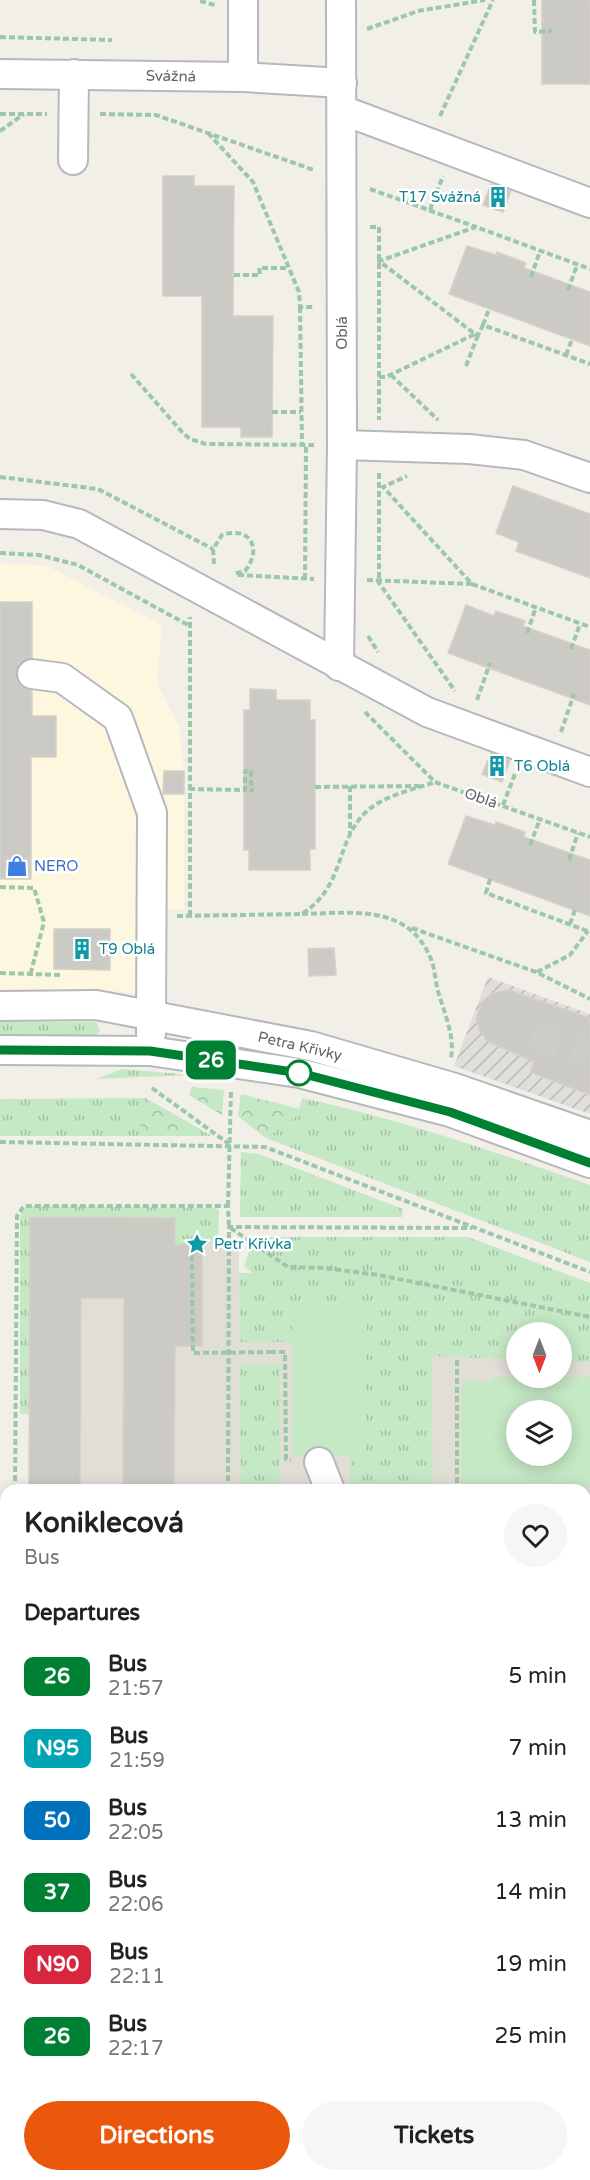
<!DOCTYPE html>
<html lang="en">
<head>
<meta charset="utf-8">
<style>
  :root { --surface:#fff; --page:#f6f6f6; --text:#222; --muted:#767676; --accent:#ea580c }
  body { margin:0; font-family:"Varela Round",sans-serif; background:var(--page); color:var(--text); height:100vh; display:flex; flex-direction:column; font-size:22px; white-space:nowrap }
  * { box-sizing:border-box; margin:0 }
  p { font-size:20px; color:var(--muted) }
  .icon { flex:none; width:33px; height:33px; fill:none; stroke:currentColor; stroke-width:2; stroke-linecap:round; stroke-linejoin:round }
  .map { position:relative; flex:1; overflow:hidden }
  .side { position:absolute; left:0px; top:1484px; width:591px; height:698px; display:flex; flex-direction:column; background:var(--surface); border-radius:18px 18px 0 0; box-shadow:0 3px 15px #0003 }
  .side>* { flex:none }
  .badge { padding:0 12px; border-radius:9px; font-size:21px; line-height:39px }
  .needle { width:39px; rotate:180deg }
  .fabs { position:absolute; left:506px; top:1322px; display:grid; gap:12px }
  .fabs a { display:grid; place-items:center; width:66px; height:66px; border-radius:50%; background:var(--surface); box-shadow:0 3px 15px #0003; font-size:30px }
  .map>.badge { position:absolute; translate:-50% -50%; box-shadow:0 0 0 3px #fff }
  h2 { padding:0 24px; font-size:22px; line-height:54px }
  .round { display:grid; place-items:center; flex:none; width:63px; height:63px; border-radius:32px; background:var(--page) }
  .head { display:flex; align-items:center; justify-content:space-between; height:102px; padding:0 24px }
  h1 { font-size:28px; font-weight:800; line-height:45px }
  .cta { display:flex; gap:12px; margin-top:auto; padding:12px 24px }
  .cta a { flex:1; height:69px; border-radius:36px; background:var(--accent); color:#fff; font-size:24px; font-weight:800; line-height:69px; text-align:center }
  .cta a+a { background:var(--page); color:var(--text) }
  ul { padding:0; list-style:none }
  li { display:flex; align-items:center; gap:18px; height:72px; padding:0 24px }
  li div { flex:1 }
  li b { display:block; font-size:22px }
  li em { font-style:normal }
  li .badge { min-width:66px; font-weight:700; text-align:center }
  .map>svg:first-child { display:block }
  .commercial { fill:#fef7e0 }
  .industrial { fill:url(#industrial-furrows) }
  .education { fill:#e1ded6; fill-rule:evenodd }
  .grass { fill:url(#grass-tufts) }
  .forest { fill:url(#forest-crowns) }
  .garden { fill:url(#garden-dots) }
  .pitch { fill:#c5e8c5; fill-rule:evenodd }
  .building { fill:#cccac5; stroke:#d6d1c6; stroke-width:1.5 }
  .lines { fill:none; stroke-linecap:round; stroke-linejoin:round }
  .minor-tunnel { stroke:#ccccc8; stroke-width:28; stroke-dasharray:28 14; stroke-linecap:butt }
  .minor-casing { stroke:#b5b8bc; stroke-width:32 }
  .path { stroke:#9cc7a9; stroke-width:4; stroke-dasharray:6 3; stroke-linecap:butt }
  .minor { stroke:#fff; stroke-width:28 }
  .path-bridge { stroke:#9cc7a9; stroke-width:4; stroke-dasharray:6 3; stroke-linecap:butt }
  .line-casing { stroke:#fff; stroke-width:14 }
  .line { stroke:#008033; stroke-width:9 }
  .stop-dot { fill:#fff; stroke:#008033; stroke-width:3 }
  .labels { text-anchor:middle; dominant-baseline:central; stroke-width:5; stroke-linejoin:round; paint-order:stroke }
  .street-label { font-size:15px; fill:#5f6368; stroke:#fff }
  .culture-label { font-size:15px; fill:#0d838f; stroke:#fff; text-anchor:start }
  .shop-label { font-size:15px; fill:#366cbe; stroke:#fff; text-anchor:start }
</style>
</head>
<body>
<div class="map">
<svg width="590" height="2180" viewBox="0 0 590 2180">
  <defs>
    <pattern id="industrial-furrows" width="10" height="10" patternUnits="userSpaceOnUse" patternTransform="scale(1.5)"><rect width="10" height="10" fill="#e0deda"/><path d="M-1 1l2-2M0 10L10 0M9 11l2-2" fill="none" stroke="#b9b8b5"/></pattern>
    <pattern id="grass-tufts" width="24" height="20" patternUnits="userSpaceOnUse" patternTransform="scale(1.5)"><rect width="24" height="20" fill="#c5e8c5"/><path d="M3 7l-1-3M5 7V3M7 7l1-3M15 17l-1-3M17 17v-4M19 17l1-3" fill="none" stroke="#a3c0a4"/></pattern>
    <pattern id="forest-crowns" width="20" height="18" patternUnits="userSpaceOnUse" patternTransform="scale(1.5)"><rect width="20" height="18" fill="#c5e8c5"/><path d="M2 6a3 3 0 1 1 6 0M12 15a3 3 0 1 1 6 0" fill="none" stroke="#a3c0a4"/></pattern>
    <pattern id="garden-dots" width="8" height="8" patternUnits="userSpaceOnUse" patternTransform="scale(1.5)"><rect width="8" height="8" fill="#c5e8c5"/><path d="M2 2h.1M6 6h.1" fill="none" stroke="#a3c0a4" stroke-width="1.8" stroke-linecap="round"/></pattern>
  </defs>
  <rect width="100%" height="100%" fill="#f1efe8"/>
  <polygon class="commercial" points="0,563 47,566 162,625 157,684 179,726 184,771 184,909 168,909 168,997 113,991 0,994"/>
  <polygon class="industrial" points="488,977 590,1014 590,1114 454,1066"/>
  <path class="education" d="M30 1217 175 1218 176 1245 239 1244V1273L330 1272 590 1323V1807H585V1490H29ZM516 1332H561V1377H516ZM516 1410H561V1455H516Z"/>
  <g class="grass">
    <polygon points="0,1022 96,1022 100,1031 95,1035 0,1035"/>
    <polygon points="122,1069 191,1075 96,1079"/>
    <path d="M241 1094 299 1109 302 1098C400 1119 495 1152 590 1185V1262L266 1138 238 1116Z"/>
    <polygon points="145,1098 212,1136 0,1136 0,1099"/>
    <polygon points="241,1152 259,1154 403,1209 402,1217 240,1217"/>
    <polygon points="32,1206 215,1208 219,1210 218,1244 175,1245 175,1218 30,1217 29,1414 20,1414 20,1216 22,1211"/>
    <polygon points="263,1237 468,1237 590,1283 590,1362 561,1361 561,1332 516,1332 516,1359 432,1356 433,1489 350,1489 350,1455 365,1455 293,1302 292,1342 240,1342 239,1273 253,1273 244,1266 250,1249"/>
    <polygon points="280,1364 280,1489 241,1489 240,1365"/>
  </g>
  <g class="forest">
    <polygon points="192,1087 224,1090 222,1115 189,1095"/>
    <polygon points="241,1094 298,1109 298,1115 266,1138 238,1116"/>
    <polygon points="145,1098 198,1128 193,1136 139,1136"/>
    <polygon points="443,2175 493,2175 494,2180 444,2180"/>
  </g>
  <polygon class="garden" points="590,1969 590,2180 528,2180 528,2175 585,2175 585,1972"/>
  <g class="pitch">
    <polygon points="293,1302 367,1303 365,1455 291,1455"/>
    <path d="M492 1377H590V1486L461 1484 462 1381H491ZM516 1410H561V1455H516Z"/>
  </g>
  <g class="building">
    <rect x="542" y="0" width="48" height="84"/>
    <polygon points="163,176 194,176 194,186 234,186 233,316 273,316 272,437 241,437 241,427 202,427 202,296 163,296"/>
    <polygon points="491,184 511,191 503,212 483,205"/>
    <polygon points="467,246 496,255 497,252 526,263 524,268 590,292 590,346 449,294"/>
    <polygon points="513,486 590,514 590,578 516,551 519,542 496,533"/>
    <polygon points="0,602 32,602 32,658 19,664 17,680 22,687 32,691 32,716 56,716 56,757 31,757 31,879 0,879"/>
    <polygon points="466,605 494,616 496,611 525,621 523,626 590,650 590,705 448,653"/>
    <polygon points="250,689 276,690 276,700 310,700 310,720 315,720 315,849 310,849 310,870 249,870 249,850 244,850 244,710 250,710"/>
    <polygon points="491,753 510,760 502,782 482,774"/>
    <polygon points="164,771 184,771 184,794 163,794"/>
    <polygon points="466,816 495,825 496,822 525,832 524,837 590,860 590,916 448,864"/>
    <polygon points="54,929 110,929 110,970 54,969"/>
    <polygon points="334,948 336,975 309,976 308,949"/>
    <polygon points="509,990 590,1018 590,1095 530,1072 534,1062 487,1041 480,1031 476,1019 481,1003 492,993"/>
    <polygon points="30,1217 175,1218 175,1245 202,1244 202,1346 175,1346 174,1490 123,1490 124,1298 81,1298 80,1490 29,1490"/>
  </g>
  <g class="lines">
    <polyline class="minor-tunnel" points="533,1034 590,1055"/>
    <defs>
      <g id="minor">
        <polyline points="0,74 243,77 342,83"/>
        <polyline points="243,77 243,0"/>
        <polyline points="342,110 590,203"/>
        <polyline points="73,160 74,74"/>
        <polyline points="342,445 469,449 524,455 590,478"/>
        <polyline points="0,514 43,515 79,524 427,712 590,772"/>
        <polyline points="339,666 342,445 341,0"/>
        <polyline points="32,674 62,678 118,718 152,813 151,1034"/>
        <polyline points="0,1006 96,1005 311,1046 455,1088 590,1135"/>
        <polyline points="0,1050 150,1051 299,1073 450,1112 590,1163"/>
        <polyline points="319,1462 330,1490"/>
        <polyline points="0,1774 6,1778"/>
        <polyline points="213,2175 214,2180"/>
        <polyline points="418,2175 419,2180"/>
      </g>
    </defs>
    <use href="#minor" class="minor-casing"/>
    <g class="path">
      <polyline points="534,0 535,32 552,31"/>
      <polyline points="200,1 215,5"/>
      <polyline points="367,29 418,11 485,0"/>
      <polyline points="0,37 112,40"/>
      <polyline points="0,114 47,114"/>
      <polyline points="100,114 156,115 314,170"/>
      <polyline points="440,116 493,0"/>
      <polyline points="0,131 24,114"/>
      <polyline points="208,133 253,182 299,292 300,307 314,307"/>
      <polyline points="370,189 476,227"/>
      <polyline points="430,210 443,176"/>
      <polyline points="370,227 379,227 379,420"/>
      <polyline points="234,275 260,275 259,268 288,268"/>
      <polyline points="531,277 540,251"/>
      <polyline points="568,290 577,265"/>
      <polyline points="300,307 302,445"/>
      <polyline points="483,325 489,309"/>
      <polyline points="475,334 478,335 483,325 590,364"/>
      <polyline points="566,355 572,339"/>
      <polyline points="466,366 478,335"/>
      <polyline points="131,374 182,432 190,439 206,444 314,445"/>
      <polyline points="391,375 438,420"/>
      <polyline points="379,377 386,377 475,334 379,261 476,227 590,269"/>
      <polyline points="272,412 301,412"/>
      <polyline points="379,473 379,580"/>
      <polyline points="0,477 98,489 213,549"/>
      <polyline points="0,553 39,555 78,565 190,626"/>
      <path d="M214 564 213 549 222 535C250 526 263 548 245 571L234 574"/>
      <polyline points="238,575 314,579"/>
      <polyline points="305,579 306,445"/>
      <polyline points="367,580 472,584 383,487 407,476"/>
      <polyline points="377,580 455,691"/>
      <polyline points="472,584 590,627"/>
      <polyline points="527,633 536,607"/>
      <polyline points="368,636 378,652"/>
      <polyline points="571,649 580,624"/>
      <polyline points="477,700 490,663"/>
      <polyline points="365,712 435,782 590,837"/>
      <polyline points="561,732 574,694"/>
      <polyline points="350,786 350,833"/>
      <polyline points="315,787 419,786"/>
      <polyline points="189,789 245,790 245,771 251,771 251,790 254,790"/>
      <polyline points="503,805 515,774"/>
      <polyline points="530,845 540,819"/>
      <polyline points="569,860 578,833"/>
      <polyline points="490,879 486,893 590,932"/>
      <polyline points="0,887 34,888 44,922 31,972"/>
      <path d="M302 914C352 913 408 903 431 959 435 969 435 980 438 991 444 1013 455 1035 451 1058"/>
      <path d="M177 916 302 914C345 886 335 844 364 814 381 796 412 790 435 782"/>
      <polyline points="190,916 190,617"/>
      <polyline points="570,924 575,910"/>
      <polyline points="412,928 536,972 590,999"/>
      <polyline points="537,972 570,955 588,931"/>
      <polyline points="0,973 62,975"/>
      <polyline points="152,1088 229,1144"/>
      <polyline points="0,1142 265,1147 590,1272"/>
      <polyline points="228,1206 231,1090"/>
      <polyline points="270,1352 285,1352 286,1459 291,1460"/>
      <polyline points="457,1360 457,1490"/>
      <polyline points="15,1490 17,1216 24,1206 228,1206 229,1227 288,1267 324,1268 378,1275 590,1317"/>
      <polyline points="228,1490 229,1227 472,1228"/>
      <polyline points="0,1728 6,1732"/>
      <polyline points="585,1760 590,1760"/>
      <polyline points="0,1823 6,1827"/>
      <polyline points="0,1913 6,1917"/>
      <polyline points="4,2120 6,2134"/>
      <polyline points="0,2129 6,2108"/>
      <polyline points="13,2175 14,2180"/>
      <polyline points="80,2175 80,2180"/>
      <polyline points="177,2175 178,2180"/>
      <polyline points="267,2175 267,2180"/>
      <polyline points="350,2175 350,2180"/>
    </g>
    <use href="#minor" class="minor"/>
    <polyline class="path-bridge" points="192,1255 193,1353 270,1352"/>
  </g>
  <g class="lines">
    <defs>
      <polyline id="line" points="0,1050 150,1051 300,1073 450,1112 590,1163"/>
    </defs>
    <use href="#line" class="line-casing"/>
    <use href="#line" class="line"/>
  </g>
  <defs>
    <symbol id="building-bare" viewBox="-9 -9 18 18"><path d="M-4-6H4V6H1V3H-1V6H-4ZM-2.5-4.3h1.7v1.8h-1.7ZM.8-4.3h1.7v1.8H.8ZM-2.5-1h1.7V.8h-1.7ZM.8-1h1.7V.8H.8Z" fill="#0f9aa8" stroke="#fff" stroke-width="2.5" paint-order="stroke"/></symbol>
    <symbol id="shop-bare" viewBox="-9 -9 18 18"><path d="M-5-2.5h2.3a2.7 3.5 0 0 1 5.4 0H5L5.5 6h-11ZM-1.5-2.5h3a1.5 2.3 0 0 0-3 0Z" fill="#3f7fe0" stroke="#fff" stroke-width="2.5" paint-order="stroke"/></symbol>
    <symbol id="sight-bare" viewBox="-9 -9 18 18"><path d="M0-6L1.8-2.2L6-1.7L2.9 1.2L3.7 5.4L0 3.3L-3.7 5.4L-2.9 1.2L-6-1.7L-1.8-2.2Z" fill="#0f9aa8" stroke="#fff" stroke-width="2.5" paint-order="stroke"/></symbol>
  </defs>
  <g fill-rule="evenodd">
    <use href="#building-bare" x="483" y="182" width="30" height="30"/>
    <use href="#building-bare" x="482" y="751" width="30" height="30"/>
    <use href="#shop-bare" x="2" y="851" width="30" height="30"/>
    <use href="#building-bare" x="67" y="934" width="30" height="30"/>
    <use href="#sight-bare" x="182" y="1229" width="30" height="30"/>
  </g>
  <circle class="stop-dot" cx="299" cy="1073" r="12"/>
  <g class="labels">
    <g class="street-label">
      <text transform="translate(171 76) rotate(1)">Svážná</text>
      <text transform="translate(342 333) rotate(-90)">Oblá</text>
      <text transform="translate(481 798) rotate(19)">Oblá</text>
      <text transform="translate(300 1046) rotate(13)">Petra Křivky</text>
    </g>
    <g class="culture-label">
      <text x="481" y="197" text-anchor="end">T17 Svážná</text>
      <text x="514" y="766">T6 Oblá</text>
      <text x="99" y="949">T9 Oblá</text>
      <text x="214" y="1244">Petr Křívka</text>
    </g>
    <g class="shop-label">
      <text x="34" y="866">NERO</text>
    </g>
  </g>
</svg>
<div class="fabs">
<a><svg class="needle" viewBox="-14 -14 28 28"><path d="M0-13l5 13h-10z" fill="#e53935"/><path d="M0 13l5-13h-10z" fill="#767676"/></svg></a>
<a><svg class="icon" aria-label="layers" viewBox="0 0 24 24"><path d="M12 4l9 5-9 5-9-5zM3 14l9 5 9-5"/></svg></a>
</div>
<b class="badge" style="left:211px;top:1060px;background:#008033;color:#fff">26</b>
<section class="side">
<div class="head"><div><h1>Koniklecová</h1><p>Bus</p></div><a class="round"><svg class="icon" aria-label="heart" viewBox="0 0 24 24"><path d="M12 20l-8-8c-3-5 5-10 8-4 3-6 11-1 8 4z"/></svg></a></div>
<h2>Departures</h2>
<ul>
<li><span class="badge" style="background:#008033;color:#fff">26</span><div><b>Bus</b><p>21:57</p></div><em>5 min</em></li>
<li><span class="badge" style="background:#00a3b4;color:#fff">N95</span><div><b>Bus</b><p>21:59</p></div><em>7 min</em></li>
<li><span class="badge" style="background:#0072bc;color:#fff">50</span><div><b>Bus</b><p>22:05</p></div><em>13 min</em></li>
<li><span class="badge" style="background:#008033;color:#fff">37</span><div><b>Bus</b><p>22:06</p></div><em>14 min</em></li>
<li><span class="badge" style="background:#d7263d;color:#fff">N90</span><div><b>Bus</b><p>22:11</p></div><em>19 min</em></li>
<li><span class="badge" style="background:#008033;color:#fff">26</span><div><b>Bus</b><p>22:17</p></div><em>25 min</em></li>
</ul>
<div class="cta"><a>Directions</a><a>Tickets</a></div>
</section>
</div>
</body>
</html>
